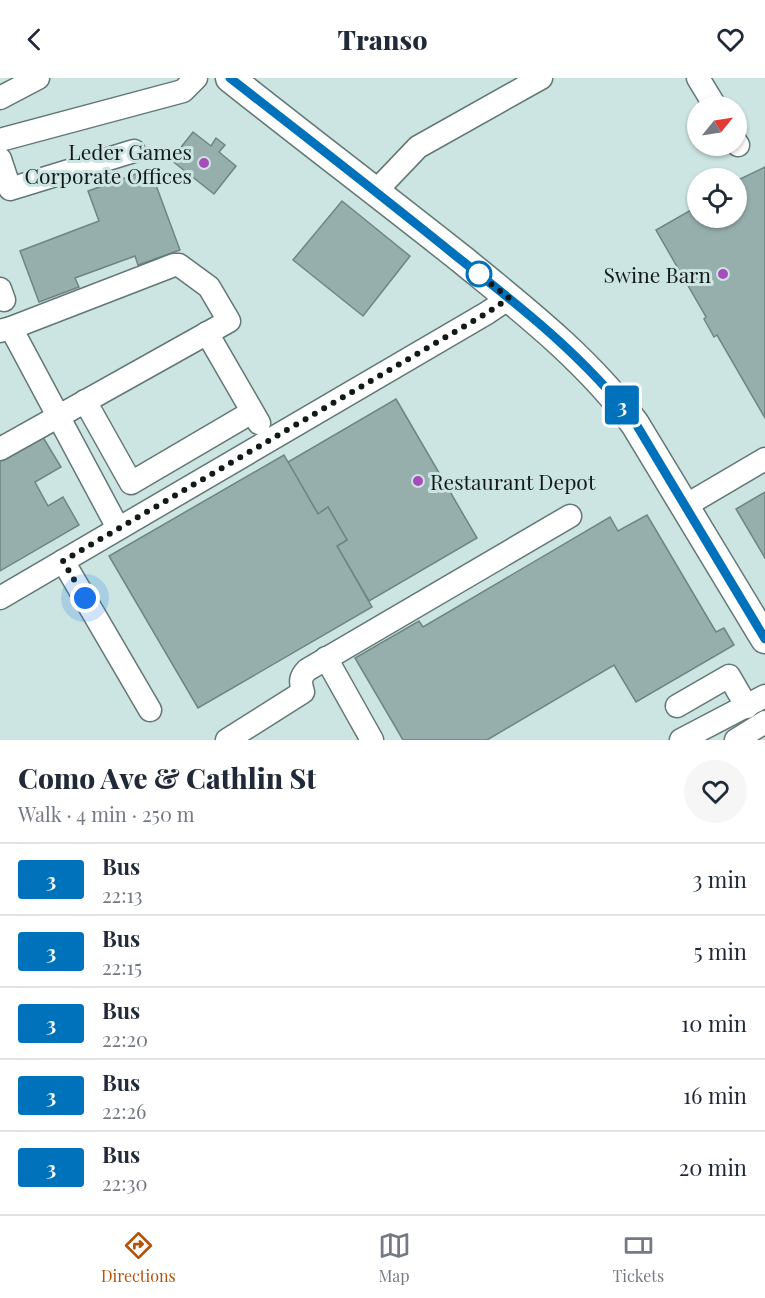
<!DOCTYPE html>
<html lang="en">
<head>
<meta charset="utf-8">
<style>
  :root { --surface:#fff; --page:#f6f6f7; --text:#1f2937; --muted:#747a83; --line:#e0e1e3; --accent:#b45309 }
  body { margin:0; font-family:"Playfair Display",serif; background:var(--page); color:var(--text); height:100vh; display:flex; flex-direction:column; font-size:22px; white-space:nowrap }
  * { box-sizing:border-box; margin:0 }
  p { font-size:20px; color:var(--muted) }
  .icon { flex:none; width:33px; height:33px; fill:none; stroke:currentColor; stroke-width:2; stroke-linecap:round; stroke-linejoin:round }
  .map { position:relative; height:662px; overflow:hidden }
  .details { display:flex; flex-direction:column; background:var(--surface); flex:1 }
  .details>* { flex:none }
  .badge { padding:0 12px; border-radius:4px; font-size:21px; line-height:39px }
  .needle { width:39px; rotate:60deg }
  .tools { position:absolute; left:687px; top:18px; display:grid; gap:12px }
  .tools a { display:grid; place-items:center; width:60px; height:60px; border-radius:50%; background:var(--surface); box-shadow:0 2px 4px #0004; font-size:30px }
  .you { position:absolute; width:30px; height:30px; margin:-15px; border:4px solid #fff; border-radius:50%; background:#1a73e8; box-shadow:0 0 0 9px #1a73e833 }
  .map>.badge { position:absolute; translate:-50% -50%; box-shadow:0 0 0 3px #fff }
  .round { display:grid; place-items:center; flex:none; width:63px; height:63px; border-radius:32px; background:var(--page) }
  .head { display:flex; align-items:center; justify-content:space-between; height:102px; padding:0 18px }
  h1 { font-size:28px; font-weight:800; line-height:45px }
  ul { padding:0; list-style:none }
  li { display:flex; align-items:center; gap:18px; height:72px; padding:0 18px; border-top:2px solid var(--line) }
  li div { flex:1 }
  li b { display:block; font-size:22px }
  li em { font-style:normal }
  li .badge { min-width:66px; font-weight:700; text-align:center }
  header { display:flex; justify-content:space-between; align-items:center; height:78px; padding:0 18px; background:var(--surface); font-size:27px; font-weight:800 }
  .tab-bar { display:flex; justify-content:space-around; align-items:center; height:84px; border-top:2px solid var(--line); background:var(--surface); font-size:16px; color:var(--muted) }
  .tab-bar a { display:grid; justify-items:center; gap:3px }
  .tab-bar .active { color:var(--accent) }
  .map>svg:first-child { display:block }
  .building { fill:#97afac; stroke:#6e8582; stroke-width:1.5 }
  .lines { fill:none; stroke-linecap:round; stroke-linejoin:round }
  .minor-casing { stroke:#617875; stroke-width:25 }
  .major-casing { stroke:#617875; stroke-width:31 }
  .minor { stroke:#fff; stroke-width:22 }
  .major { stroke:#fff; stroke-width:28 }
  .line-casing { stroke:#fff; stroke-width:14 }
  .line { stroke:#0072bc; stroke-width:9 }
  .walk { stroke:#111a19; stroke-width:6; stroke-dasharray:0 10.8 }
  .poi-dot { fill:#a74db9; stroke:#cce5e2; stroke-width:2 }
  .stop-dot { fill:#fff; stroke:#0072bc; stroke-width:3 }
  .labels { text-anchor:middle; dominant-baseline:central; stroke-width:6; stroke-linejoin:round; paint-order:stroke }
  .poi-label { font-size:21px; fill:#111a19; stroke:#cce5e2; text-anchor:end }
</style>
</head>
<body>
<header><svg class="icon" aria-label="back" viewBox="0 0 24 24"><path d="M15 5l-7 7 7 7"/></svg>Transo<svg class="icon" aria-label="heart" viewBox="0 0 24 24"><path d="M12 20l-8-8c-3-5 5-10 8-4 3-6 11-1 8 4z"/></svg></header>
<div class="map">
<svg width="765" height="662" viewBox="0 0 765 662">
  <rect width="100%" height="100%" fill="#cce5e2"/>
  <g class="building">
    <polygon points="193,54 211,68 216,60 225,67 219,74 236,88 214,116 171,82"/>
    <polygon points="765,89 765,340 717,257 714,259 704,241 706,239 656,152 698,128 698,140 736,140 736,103"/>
    <polygon points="150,91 180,172 138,187 135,178 75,200 79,209 39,224 20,173 99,143 88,113"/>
    <polygon points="342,123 410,178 363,238 293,182"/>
    <polygon points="396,321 477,460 369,523 337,468 347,462 328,429 318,436 288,384"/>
    <polygon points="41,356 61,389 35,404 48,428 63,419 79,447 0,493 0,380"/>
    <polygon points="284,377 318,436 328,429 347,462 337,468 372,529 198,630 109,478"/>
    <polygon points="765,414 765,480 736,431"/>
    <polygon points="647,437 716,554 724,550 734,567 636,624 614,587 487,662 403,662 355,580 419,543 423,549 610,439 618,453"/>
  </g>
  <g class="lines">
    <defs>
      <g id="minor">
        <polyline points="698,0 715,28"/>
        <polyline points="0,20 38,0"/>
        <polyline points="0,62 183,13 196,0"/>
        <polyline points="736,64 738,67"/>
        <polyline points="0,81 10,111 134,73"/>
        <polyline points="376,113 418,69 541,0"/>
        <polyline points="0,211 4,222"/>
        <polyline points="0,253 11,250 118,450"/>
        <polyline points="207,255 259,345"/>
        <polyline points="85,323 131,405 252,334"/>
        <polyline points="0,371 229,243 209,209 179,187 174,187 11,250"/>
        <polyline points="685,428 765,381"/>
        <polyline points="63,483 150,632"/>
        <polyline points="0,520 487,235 509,220"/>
        <polyline points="326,580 372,662"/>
        <polyline points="677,628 729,598 747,629"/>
        <path d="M227 662 303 614C300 604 300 599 307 592L570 438"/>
        <polyline points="681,662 765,618"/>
        <polyline points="736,662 765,644"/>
      </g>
      <path id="major" d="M230 0C308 62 386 121 464 183 525 233 588 282 635 346L765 561"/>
    </defs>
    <use href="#minor" class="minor-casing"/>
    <use href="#major" class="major-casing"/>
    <use href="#minor" class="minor"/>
    <use href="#major" class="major"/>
  </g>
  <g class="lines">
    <defs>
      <path id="line" d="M230 0C306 59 382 118 456 178 521 229 586 280 636 346L765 561"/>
    </defs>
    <use href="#line" class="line-casing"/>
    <use href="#line" class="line"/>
    <polyline class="walk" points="85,520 63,483 487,235 509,220 477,195 479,196"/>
  </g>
  <g class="poi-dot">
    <circle cx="204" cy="85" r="6"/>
    <circle cx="723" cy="196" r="6"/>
    <circle cx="418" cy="403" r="6"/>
  </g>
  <circle class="stop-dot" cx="479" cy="196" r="12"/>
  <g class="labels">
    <g class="poi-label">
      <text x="192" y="73">Leder Games<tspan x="192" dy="24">Corporate Offices</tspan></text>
      <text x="711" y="196">Swine Barn</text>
      <text x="430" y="403" text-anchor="start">Restaurant Depot</text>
    </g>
  </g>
</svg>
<div class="tools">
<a><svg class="needle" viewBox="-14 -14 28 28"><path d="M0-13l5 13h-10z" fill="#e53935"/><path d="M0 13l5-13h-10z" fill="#747a83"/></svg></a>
<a><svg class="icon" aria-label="locate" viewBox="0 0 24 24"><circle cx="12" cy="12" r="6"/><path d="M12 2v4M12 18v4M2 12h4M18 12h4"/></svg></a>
</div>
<div class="you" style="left:85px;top:520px"></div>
<b class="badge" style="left:622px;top:327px;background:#0072bc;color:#fff">3</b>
</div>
<section class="details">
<div class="head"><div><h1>Como Ave &amp; Cathlin St</h1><p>Walk · 4 min · 250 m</p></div><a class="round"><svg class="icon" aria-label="heart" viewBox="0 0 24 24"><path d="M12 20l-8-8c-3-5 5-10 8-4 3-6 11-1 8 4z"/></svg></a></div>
<ul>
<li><span class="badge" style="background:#0072bc;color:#fff">3</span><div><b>Bus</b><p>22:13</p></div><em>3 min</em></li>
<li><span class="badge" style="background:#0072bc;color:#fff">3</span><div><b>Bus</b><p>22:15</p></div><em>5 min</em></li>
<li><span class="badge" style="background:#0072bc;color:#fff">3</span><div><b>Bus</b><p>22:20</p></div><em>10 min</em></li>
<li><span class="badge" style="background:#0072bc;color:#fff">3</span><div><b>Bus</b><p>22:26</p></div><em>16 min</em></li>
<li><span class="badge" style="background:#0072bc;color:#fff">3</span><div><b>Bus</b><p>22:30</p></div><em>20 min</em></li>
</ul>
</section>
<nav class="tab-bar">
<a class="active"><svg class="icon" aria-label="directions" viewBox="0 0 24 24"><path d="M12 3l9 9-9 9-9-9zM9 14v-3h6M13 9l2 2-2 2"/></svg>Directions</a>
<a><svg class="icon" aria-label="map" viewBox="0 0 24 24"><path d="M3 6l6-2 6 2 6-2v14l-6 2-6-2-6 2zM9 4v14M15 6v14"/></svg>Map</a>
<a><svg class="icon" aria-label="tickets" viewBox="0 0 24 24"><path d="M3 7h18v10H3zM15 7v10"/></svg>Tickets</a>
</nav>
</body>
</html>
